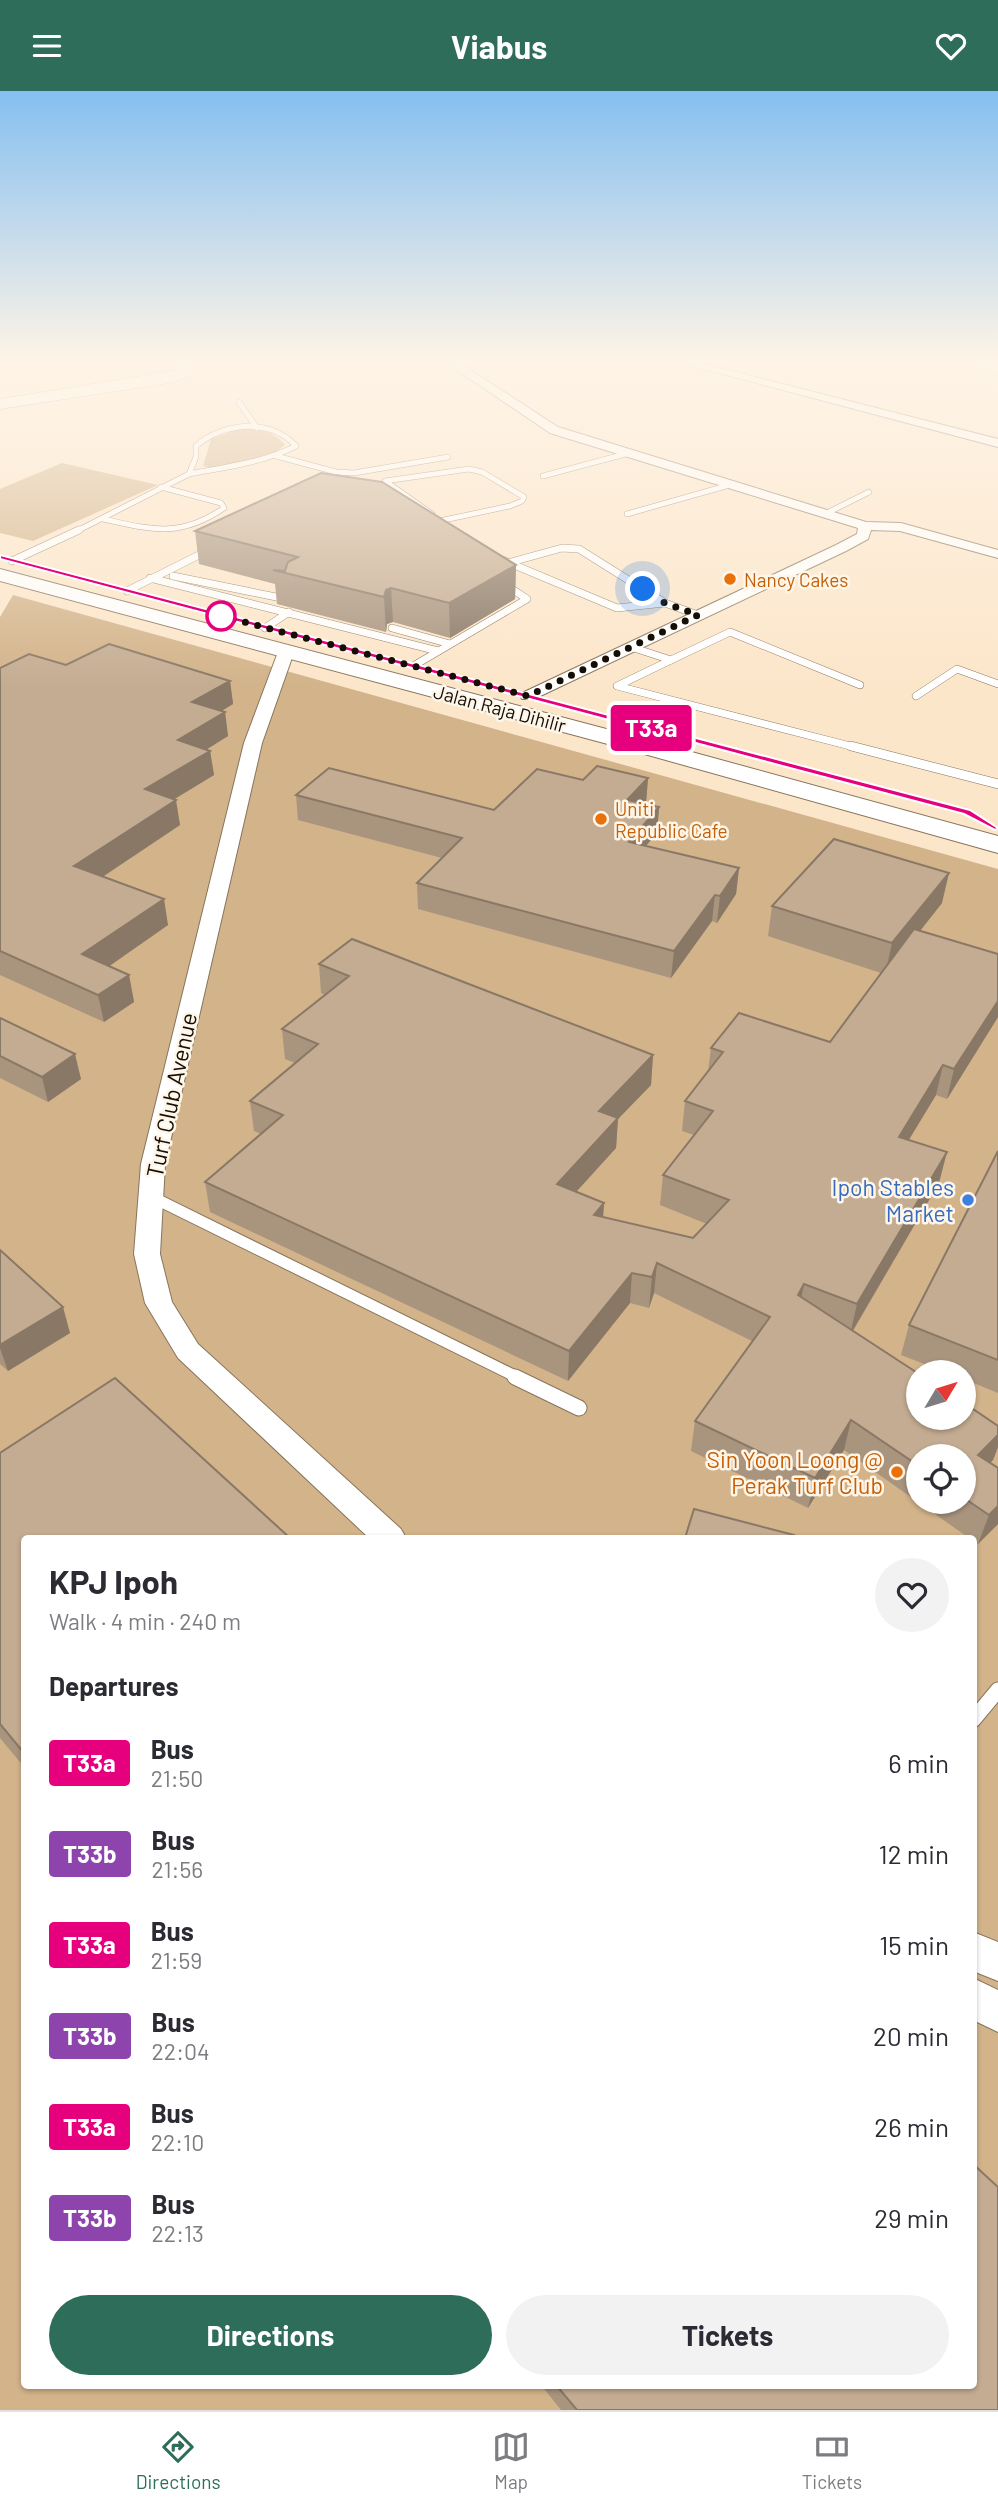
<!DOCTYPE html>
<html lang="en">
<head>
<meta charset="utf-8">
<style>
  :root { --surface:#fff; --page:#f2f2f3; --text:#2b2b33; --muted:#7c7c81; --line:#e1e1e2; --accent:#2d6d5a }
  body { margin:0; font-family:Barlow,sans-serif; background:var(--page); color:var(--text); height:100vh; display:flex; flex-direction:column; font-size:26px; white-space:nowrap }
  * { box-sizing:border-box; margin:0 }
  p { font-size:23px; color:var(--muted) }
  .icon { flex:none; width:38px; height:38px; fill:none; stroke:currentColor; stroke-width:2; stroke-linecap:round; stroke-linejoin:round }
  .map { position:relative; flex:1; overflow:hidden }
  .sheet { position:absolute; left:21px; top:1444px; width:956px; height:854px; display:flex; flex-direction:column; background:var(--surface); border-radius:7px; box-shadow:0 2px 5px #0004 }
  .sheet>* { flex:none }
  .badge { padding:0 14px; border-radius:5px; font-size:24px; line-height:46px }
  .needle { width:46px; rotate:52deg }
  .buttons { position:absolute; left:906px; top:1269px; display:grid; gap:14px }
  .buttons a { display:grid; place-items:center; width:70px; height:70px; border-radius:50%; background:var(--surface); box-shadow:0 2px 5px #0004; font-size:35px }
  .you { position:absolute; width:35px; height:35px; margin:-18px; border:5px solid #fff; border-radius:50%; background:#1a73e8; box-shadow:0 0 0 10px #1a73e833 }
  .map>.badge { position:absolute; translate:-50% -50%; box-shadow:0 0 0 4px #fff }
  h2 { padding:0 28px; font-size:26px; line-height:63px }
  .round { display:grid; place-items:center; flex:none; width:74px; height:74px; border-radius:37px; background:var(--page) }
  .overview { display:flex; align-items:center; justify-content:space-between; height:119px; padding:0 28px }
  h1 { font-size:33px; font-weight:700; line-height:52px }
  .button { display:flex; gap:14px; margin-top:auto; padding:14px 28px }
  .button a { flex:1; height:80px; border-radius:42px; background:var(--accent); color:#fff; font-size:28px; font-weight:700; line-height:80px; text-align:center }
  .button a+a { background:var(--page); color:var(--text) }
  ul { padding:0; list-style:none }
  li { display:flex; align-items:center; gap:21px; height:91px; padding:0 28px }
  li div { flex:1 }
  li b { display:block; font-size:26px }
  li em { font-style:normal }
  li .badge { min-width:77px; font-weight:700; text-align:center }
  header { display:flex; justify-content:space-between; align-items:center; height:91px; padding:0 28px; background:var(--accent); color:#fff; font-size:32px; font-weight:700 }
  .tabs { display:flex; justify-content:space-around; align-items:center; height:98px; border-top:2px solid var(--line); background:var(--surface); font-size:19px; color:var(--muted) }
  .tabs a { display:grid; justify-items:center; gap:4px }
  .tabs .on { color:var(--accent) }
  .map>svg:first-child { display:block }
  .green { fill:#d2b38a; fill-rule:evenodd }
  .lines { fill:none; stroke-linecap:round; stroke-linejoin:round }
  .lane-far4-casing { stroke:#88745b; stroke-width:6 }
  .lane-far3-casing { stroke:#88745b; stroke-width:8 }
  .lane-far2-casing { stroke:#88745b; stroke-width:10 }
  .lane-far1-casing { stroke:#88745b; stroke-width:13 }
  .lane-casing { stroke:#88745b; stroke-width:17 }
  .street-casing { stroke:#88745b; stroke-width:2 }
  .secondary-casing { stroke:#88745b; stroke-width:1 }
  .primary-casing { stroke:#88745b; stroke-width:2 }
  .lane-far4 { stroke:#fff; stroke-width:5 }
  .lane-far3 { stroke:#fff; stroke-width:7 }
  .lane-far2 { stroke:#fff; stroke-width:9 }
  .lane-far1 { stroke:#fff; stroke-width:11 }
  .lane { stroke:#fff; stroke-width:15 }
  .street { fill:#fff; fill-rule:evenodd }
  .secondary { fill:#fff; fill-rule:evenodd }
  .primary { fill:#fff; fill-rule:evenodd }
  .wall { fill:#a9947e; fill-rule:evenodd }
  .shaded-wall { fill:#897866 }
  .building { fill:#c4ac92; stroke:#897866; stroke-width:2 }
  .line { fill:#e6007e; stroke:#fff; stroke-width:2 }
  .walk { stroke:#150e05; stroke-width:7; stroke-dasharray:0 12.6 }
  .food-dot { fill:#e8710a; stroke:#fff6ea; stroke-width:2.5 }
  .stop-dot { fill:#fff; stroke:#e6007e; stroke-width:3.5 }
  .shop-dot { fill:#3f7fe0; stroke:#fff6ea; stroke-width:2.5 }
  .labels { text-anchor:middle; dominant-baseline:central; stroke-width:5; stroke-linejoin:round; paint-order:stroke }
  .far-food-label { font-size:19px; fill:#c56008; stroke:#fff6ea; text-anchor:start }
  .far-street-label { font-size:19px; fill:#150e05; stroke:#fff6ea }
  .street-label { font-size:23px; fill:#150e05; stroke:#fff6ea }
  .shop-label { font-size:23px; fill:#366cbe; stroke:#fff6ea; text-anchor:end }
  .food-label { font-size:23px; fill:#c56008; stroke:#fff6ea; text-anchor:end }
</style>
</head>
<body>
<header><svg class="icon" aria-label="menu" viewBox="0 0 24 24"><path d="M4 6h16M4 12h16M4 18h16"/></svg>Viabus<svg class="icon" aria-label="heart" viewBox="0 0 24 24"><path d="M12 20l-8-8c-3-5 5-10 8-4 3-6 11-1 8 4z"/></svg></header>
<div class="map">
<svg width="998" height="2319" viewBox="0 0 998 2319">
  <rect width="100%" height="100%" fill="#fce6ca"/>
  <g class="green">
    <path d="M239 338C258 338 273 339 285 354L270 365 210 377 203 375 211 348Z"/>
    <polygon points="62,372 158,394 33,450 0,442 0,398"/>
    <path d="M13 504 998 778V2319H0V526ZM919 1281H964V1326H919ZM919 1365H964V1410H919ZM24 1447H973V2294H24Z"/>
  </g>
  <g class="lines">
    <defs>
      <g id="lane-far4">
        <polyline points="239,311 257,337"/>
        <path d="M247 335C267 336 282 340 296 355 262 372 226 376 189 383L196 366V355C211 342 227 337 247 335Z"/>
        <polyline points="276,365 336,381 354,382 448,366"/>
        <polyline points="543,385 629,362"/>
        <polyline points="827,422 869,401"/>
        <polyline points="627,423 733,393"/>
        <path d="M103 428C152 439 180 447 224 417L221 412 161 396"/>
        <polyline points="430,432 510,415 522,410 524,406 482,381 469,378 385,390 432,423"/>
        <polyline points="75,441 189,383"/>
      </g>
      <g id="lane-far3">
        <polyline points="500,468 617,517 665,512"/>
        <polyline points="12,470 79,439"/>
        <polyline points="504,473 562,457 579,458 665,512 698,524"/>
        <polyline points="173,485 286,508"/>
        <polyline points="150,487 438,560"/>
        <polyline points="127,500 211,458"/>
        <polyline points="265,537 289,521"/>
        <polyline points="392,537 450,553"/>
        <polyline points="631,556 671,569 617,595 858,657"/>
        <polyline points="671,569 730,541 860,594"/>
        <polyline points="415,574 527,508 503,492"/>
        <polyline points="916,605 957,578 998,593"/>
      </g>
      <polyline id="lane-far2" points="851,655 998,693"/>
      <polyline id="lane-far1" points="150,1105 519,1287"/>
      <g id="lane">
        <polyline points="515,1286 579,1317"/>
        <polyline points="973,1629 998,1599"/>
      </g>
      <g id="street">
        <polygon points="445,271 458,271 558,336 866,431 901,432 998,459 998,467 900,440 871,439 868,448 846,460 534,608 522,608 520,605 522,602 836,454 857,443 858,437 550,342"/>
        <polygon points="677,271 696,271 998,348 998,356"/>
        <polygon points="286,556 294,561 262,652 165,1073 160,1163 172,1211 198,1253 401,1438 406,1447 369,1447 178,1267 145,1212 134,1163 141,1073 244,652 278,561"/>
        <polygon points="973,1841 998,1851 998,1890 973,1880"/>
        <polygon points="973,1887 998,1899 998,1941 973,1929"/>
      </g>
      <g id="secondary">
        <polygon points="174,271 190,271 195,277 194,282 175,291 0,318 0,308 180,279"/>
        <polygon points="965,271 998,273 998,281 967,274"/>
      </g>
      <polygon id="primary" points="0,478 648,649 998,745 998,762 630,659 0,490"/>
    </defs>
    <use href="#lane-far4" class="lane-far4-casing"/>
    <use href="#lane-far3" class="lane-far3-casing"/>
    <use href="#lane-far2" class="lane-far2-casing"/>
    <use href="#lane-far1" class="lane-far1-casing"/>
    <use href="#lane" class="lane-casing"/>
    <use href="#street" class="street-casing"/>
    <use href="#secondary" class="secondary-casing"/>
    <use href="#primary" class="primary-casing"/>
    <use href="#lane-far4" class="lane-far4"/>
    <use href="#lane-far3" class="lane-far3"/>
    <use href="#lane-far2" class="lane-far2"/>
    <use href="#lane-far1" class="lane-far1"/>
    <use href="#lane" class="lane"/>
    <use href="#street" class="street"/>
    <use href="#secondary" class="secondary"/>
    <use href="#primary" class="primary"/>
  </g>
  <g class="wall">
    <polygon points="195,440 516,474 515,508 450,547 393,531 387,533 386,541 277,513 275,493 199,473"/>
    <polygon points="66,574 230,590 233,613 222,620 225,621 228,645 206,658 210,660 214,684 174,708 180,734 103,785 168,834 109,875 129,884 134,911 104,931 0,884 0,577"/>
    <polygon points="648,687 646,712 645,713 659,716 657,742 645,755 739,777 736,803 717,832 712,830 671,887 418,818 417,792 442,767 298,729 296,704 494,719 583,689"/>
    <path d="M942 812 920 840 998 863V926L947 1008 936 1004 909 1049 939 1092 853 1240 998 1335V1356L993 1369 990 1372 998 1377V1433L978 1453 973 1450V1447H969L844 1359 808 1417 691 1360 695 1330 752 1250 654 1202 649 1217 630 1212 568 1290 210 1121 205 1091 261 1043 254 1040 250 1010 295 972 285 968 282 938 325 904 321 902 319 873 653 964 651 994 618 1028 616 1057 576 1101 604 1112 603 1126 693 1147 707 1133 660 1114 663 1084 694 1044 682 1040 685 1010 708 981 711 957 830 951 881 882 768 845 772 815ZM919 1365H964V1410H919Z"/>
    <polygon points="0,927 81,988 48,1011 0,987"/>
    <polygon points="998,1060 998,1302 964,1288 964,1281 945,1281 901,1264 909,1234"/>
    <polygon points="0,1159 70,1242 8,1280 0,1273"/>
    <polygon points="0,1362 24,1447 24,1676 0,1647"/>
    <polygon points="541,2294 973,2294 998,2319 561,2319"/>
  </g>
  <g class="shaded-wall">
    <polygon points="516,474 515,508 450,547 449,512"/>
    <polygon points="391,497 393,531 387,533 386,541 384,506 386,499"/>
    <polygon points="230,590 233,613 196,635 192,611"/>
    <polygon points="225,621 228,645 182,674 178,649"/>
    <polygon points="210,660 214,684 150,723 145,698"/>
    <polygon points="648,687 646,712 626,734 627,709"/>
    <polygon points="176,709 180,734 80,801 74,775"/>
    <polygon points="659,716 657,742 627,777 629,751"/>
    <polygon points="739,777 736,803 717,832 720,805"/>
    <polygon points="949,782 942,812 885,884 892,852"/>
    <polygon points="715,804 712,830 671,887 674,860"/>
    <polygon points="164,808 168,834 88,890 82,863"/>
    <polygon points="129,884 134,911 104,931 98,904"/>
    <polygon points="998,910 998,926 947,1008 954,978"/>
    <polygon points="75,963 81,988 48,1011 42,986"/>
    <polygon points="653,964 651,994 618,1028 616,1057 556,1123 557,1093 599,1020"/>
    <polygon points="943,974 936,1004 892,1076 899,1046"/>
    <polygon points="947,1061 939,1092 850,1244 857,1213"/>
    <polygon points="604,1112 602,1142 594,1124"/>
    <polygon points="657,1172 654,1202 649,1217 652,1186"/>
    <polygon points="632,1182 630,1212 568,1290 569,1260"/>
    <polygon points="804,1193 798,1224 798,1204"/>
    <polygon points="63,1216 70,1242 8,1280 0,1257 0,1254"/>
    <polygon points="851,1329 844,1359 808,1417 815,1387"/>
    <polygon points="998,1344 998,1356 993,1369 968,1394 978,1364"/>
    <polygon points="998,1415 998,1433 978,1453 989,1424"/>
  </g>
  <g class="building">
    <polygon points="321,382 382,391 516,474 449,512 391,497 386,499 384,506 273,479 285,480 288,471 298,466 195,440"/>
    <polygon points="109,553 230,590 192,611 225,621 178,649 210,660 145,698 176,709 74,775 164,808 82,863 129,884 98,904 0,860 0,577 29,563 66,574"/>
    <polygon points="597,675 648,687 627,709 659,716 629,751 739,777 720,805 715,804 674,860 417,792 462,747 296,704 329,677 494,719 537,678 583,689"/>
    <polygon points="834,748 949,782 892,852 772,815"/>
    <polygon points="914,838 998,863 998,910 954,978 943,974 899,1046 947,1061 857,1213 804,1193 798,1204 919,1283 919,1326 964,1326 964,1312 998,1335 998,1344 978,1364 998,1377 998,1415 989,1424 964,1407 964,1365 919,1365 919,1375 851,1329 815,1387 695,1330 770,1226 657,1172 652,1186 632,1182 569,1260 205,1091 283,1024 250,1010 318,953 282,938 349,885 319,873 352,848 653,964 599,1020 618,1027 557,1093 604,1112 594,1124 693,1147 729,1109 663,1084 713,1020 685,1010 723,961 711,957 739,922 830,951"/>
    <polygon points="0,927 75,963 42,986 0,965"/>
    <polygon points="998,1060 998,1269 909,1234"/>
    <polygon points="0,1159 63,1216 0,1254"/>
    <polygon points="115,1287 290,1447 24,1447 24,1662 0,1633 0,1362"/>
    <polygon points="694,1418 794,1444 793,1447 685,1447"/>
    <polygon points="973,2073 998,2096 998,2319 577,2319 556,2294 973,2294"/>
  </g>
  <linearGradient id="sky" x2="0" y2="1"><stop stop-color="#85bff0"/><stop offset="0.45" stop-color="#fef4e7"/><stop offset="1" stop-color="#fef4e7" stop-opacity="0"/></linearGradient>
  <rect width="998" height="596" fill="url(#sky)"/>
  <polygon class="line" points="0,464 970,719 998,737 995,739 964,723 0,468"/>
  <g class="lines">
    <polyline class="walk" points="221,525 528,605 698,524 665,512 643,498"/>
  </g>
  <g class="food-dot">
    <circle cx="730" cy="488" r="7"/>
    <circle cx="601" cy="728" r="7"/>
    <circle cx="897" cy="1381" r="7"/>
  </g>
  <circle class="stop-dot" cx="221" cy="525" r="14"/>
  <circle class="shop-dot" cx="968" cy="1109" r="7"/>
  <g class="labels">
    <g class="far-food-label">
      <text x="744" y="488">Nancy Cakes</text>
      <text x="615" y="717">Uniti<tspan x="615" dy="22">Republic Cafe</tspan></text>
    </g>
    <g class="far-street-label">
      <text transform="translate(500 617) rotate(15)">Jalan Raja Dihilir</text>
    </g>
    <g class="street-label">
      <text transform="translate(171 1004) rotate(-78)">Turf Club Avenue</text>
    </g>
    <g class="shop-label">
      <text x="954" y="1096">Ipoh Stables<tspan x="954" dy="26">Market</tspan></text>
    </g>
    <g class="food-label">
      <text x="883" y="1368">Sin Yoon Loong @<tspan x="883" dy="26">Perak Turf Club</tspan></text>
    </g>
  </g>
</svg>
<div class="buttons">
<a><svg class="needle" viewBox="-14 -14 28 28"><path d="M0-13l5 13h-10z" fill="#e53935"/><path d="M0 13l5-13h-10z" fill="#7c7c81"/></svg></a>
<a><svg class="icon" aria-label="locate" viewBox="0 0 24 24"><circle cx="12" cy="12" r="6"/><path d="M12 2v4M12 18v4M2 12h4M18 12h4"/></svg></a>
</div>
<div class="you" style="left:643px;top:498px"></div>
<b class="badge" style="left:651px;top:637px;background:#e6007e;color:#fff">T33a</b>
<section class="sheet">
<div class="overview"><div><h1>KPJ Ipoh</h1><p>Walk · 4 min · 240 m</p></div><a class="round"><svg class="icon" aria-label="heart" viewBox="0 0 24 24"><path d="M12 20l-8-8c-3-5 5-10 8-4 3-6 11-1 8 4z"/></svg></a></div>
<h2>Departures</h2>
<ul>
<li><span class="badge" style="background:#e6007e;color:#fff">T33a</span><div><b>Bus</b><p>21:50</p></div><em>6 min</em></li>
<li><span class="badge" style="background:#8e44ad;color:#fff">T33b</span><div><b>Bus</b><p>21:56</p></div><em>12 min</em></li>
<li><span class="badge" style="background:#e6007e;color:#fff">T33a</span><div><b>Bus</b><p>21:59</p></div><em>15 min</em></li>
<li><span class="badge" style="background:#8e44ad;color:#fff">T33b</span><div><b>Bus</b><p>22:04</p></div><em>20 min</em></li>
<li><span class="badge" style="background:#e6007e;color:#fff">T33a</span><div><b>Bus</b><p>22:10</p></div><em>26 min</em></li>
<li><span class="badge" style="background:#8e44ad;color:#fff">T33b</span><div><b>Bus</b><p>22:13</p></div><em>29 min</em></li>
</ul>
<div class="button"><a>Directions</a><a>Tickets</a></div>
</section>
</div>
<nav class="tabs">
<a class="on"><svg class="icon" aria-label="directions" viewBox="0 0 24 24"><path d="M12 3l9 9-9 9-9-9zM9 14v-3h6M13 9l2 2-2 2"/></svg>Directions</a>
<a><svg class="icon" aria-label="map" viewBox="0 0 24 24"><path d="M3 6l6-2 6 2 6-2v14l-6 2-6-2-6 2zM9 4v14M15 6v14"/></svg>Map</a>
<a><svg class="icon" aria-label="tickets" viewBox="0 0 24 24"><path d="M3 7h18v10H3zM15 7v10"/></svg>Tickets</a>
</nav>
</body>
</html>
